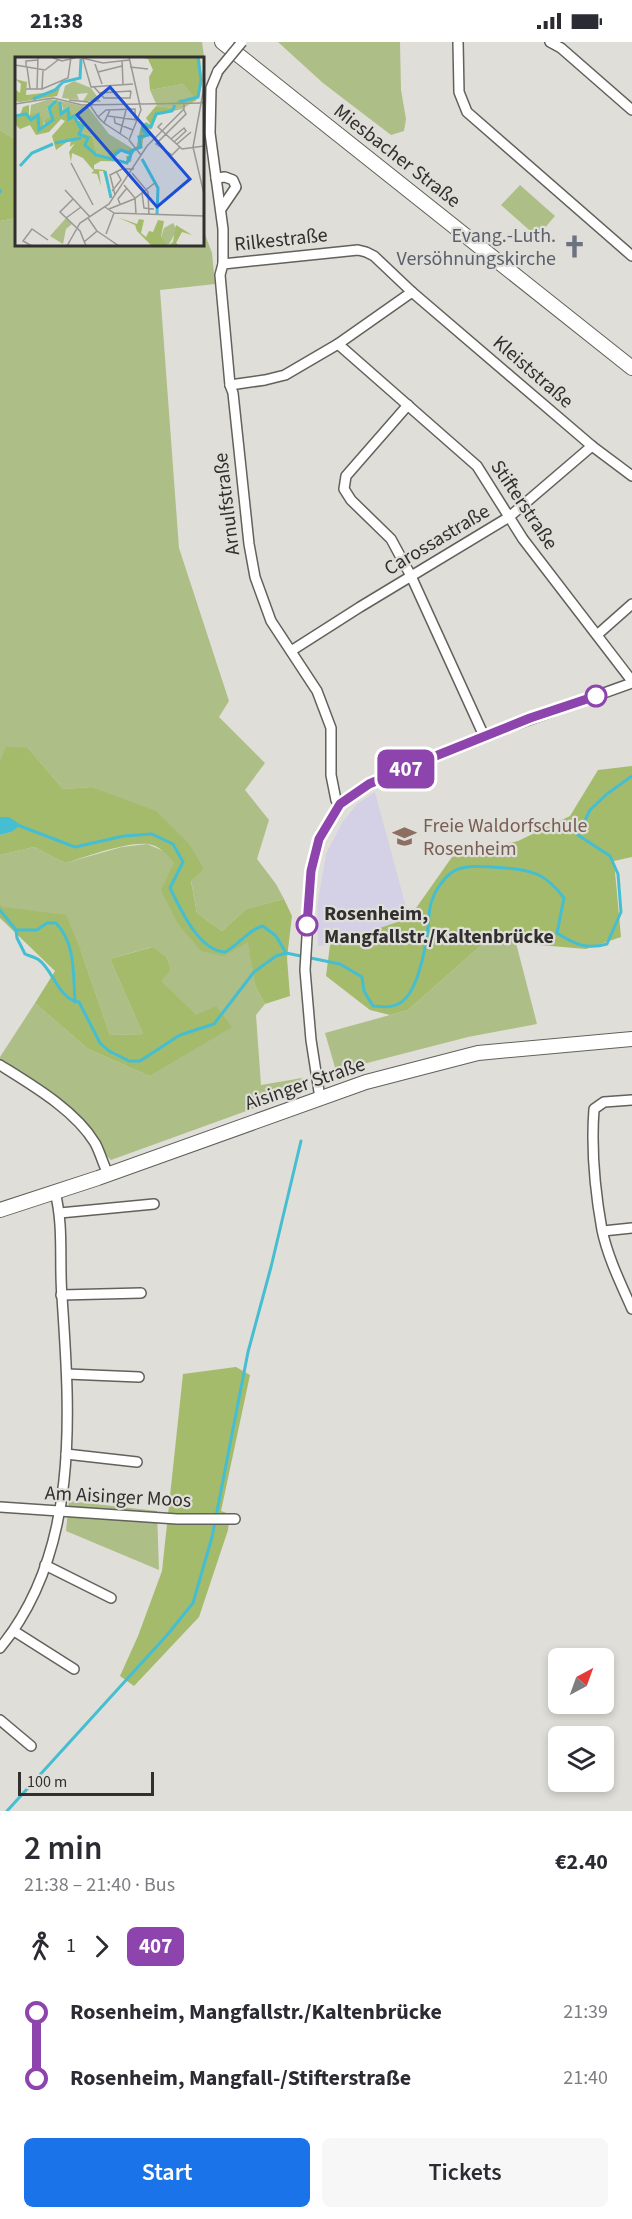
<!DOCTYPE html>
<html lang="en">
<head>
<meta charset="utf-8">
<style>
  :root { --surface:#fff; --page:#f7f7f7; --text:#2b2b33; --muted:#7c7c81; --accent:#1a73e8 }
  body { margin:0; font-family:"Source Sans 3",sans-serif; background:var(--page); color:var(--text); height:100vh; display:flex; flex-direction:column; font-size:22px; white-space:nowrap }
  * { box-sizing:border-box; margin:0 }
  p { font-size:20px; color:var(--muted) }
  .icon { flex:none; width:33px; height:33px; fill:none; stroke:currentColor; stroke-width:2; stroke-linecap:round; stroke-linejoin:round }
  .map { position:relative; height:1769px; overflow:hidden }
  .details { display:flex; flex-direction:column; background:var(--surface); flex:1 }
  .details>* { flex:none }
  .badge { padding:0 12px; border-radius:9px; font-size:21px; line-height:39px }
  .needle { width:39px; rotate:41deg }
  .buttons { position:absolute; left:548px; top:1606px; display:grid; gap:12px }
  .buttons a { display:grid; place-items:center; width:66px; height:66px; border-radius:9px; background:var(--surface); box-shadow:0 3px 9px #0003; font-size:30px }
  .scale { position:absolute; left:18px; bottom:15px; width:136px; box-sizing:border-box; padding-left:6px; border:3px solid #31302e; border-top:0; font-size:16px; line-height:21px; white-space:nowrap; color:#31302e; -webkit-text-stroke:4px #e0ded8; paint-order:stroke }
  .map>.badge { position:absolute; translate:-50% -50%; box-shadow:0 0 0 3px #fff }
  .legs { display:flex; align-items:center; gap:9px; height:66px; padding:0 24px; font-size:20px }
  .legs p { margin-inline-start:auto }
  .headline { display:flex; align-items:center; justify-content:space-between; height:102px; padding:0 24px }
  h1 { font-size:33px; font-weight:600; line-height:45px }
  .action { display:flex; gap:12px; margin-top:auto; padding:12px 24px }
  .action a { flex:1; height:69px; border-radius:9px; background:var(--accent); color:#fff; font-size:24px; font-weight:600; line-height:69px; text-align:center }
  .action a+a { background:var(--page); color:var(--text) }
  ul { padding:0 24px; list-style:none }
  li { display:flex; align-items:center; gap:21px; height:66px; font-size:22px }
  li i { display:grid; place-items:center; width:9px; height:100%; margin:0 8px; background:currentColor }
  li i::after { content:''; width:15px; height:15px; margin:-8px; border:4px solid; border-radius:50%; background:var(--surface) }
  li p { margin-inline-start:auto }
  li:first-child i { background:linear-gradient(#0000 50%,currentColor 0) }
  li:last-child i { background:linear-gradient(currentColor 50%,#0000 0) }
  .status { display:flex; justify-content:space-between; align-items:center; height:42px; padding:0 30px; background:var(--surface); direction:ltr }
  .status svg { height:16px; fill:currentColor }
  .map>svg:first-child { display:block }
  .commercial { fill:#d4d1e7 }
  .green { fill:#adbe86 }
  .forest { fill:#a4bb6b }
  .water { fill:#45bed2 }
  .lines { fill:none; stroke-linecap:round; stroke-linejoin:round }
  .stream { stroke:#45bed2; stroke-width:3 }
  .minor-casing { stroke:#62615b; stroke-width:12 }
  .secondary-casing { stroke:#62615b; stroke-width:16 }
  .minor { stroke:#fff; stroke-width:9 }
  .secondary { stroke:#fff; stroke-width:14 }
  .minor-bridge-casing { stroke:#62615b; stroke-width:12; stroke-linecap:butt }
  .minor-bridge { stroke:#fff; stroke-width:9 }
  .line-1-casing { stroke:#fff; stroke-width:14 }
  .line-1 { stroke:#8e44ad; stroke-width:9 }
  .stop-1-dot { fill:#fff; stroke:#8e44ad; stroke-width:3 }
  .labels { text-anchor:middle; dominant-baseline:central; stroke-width:4.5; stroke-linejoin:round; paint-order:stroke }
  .street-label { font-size:20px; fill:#31302e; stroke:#e0ded8 }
  .worship-label { font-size:20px; fill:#5b616d; stroke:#e0ded8; text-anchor:end }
  .education-label { font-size:20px; fill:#785e54; stroke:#e0ded8; text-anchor:start }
  .stop-label { font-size:20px; font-weight:bold; fill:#31302e; stroke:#e0ded8; text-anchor:start }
  .inset-river { fill:none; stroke:#45bed2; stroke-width:3 }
  .inset-road { fill:none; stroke:#9a9894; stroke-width:1.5 }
  .view { fill:#1d4ed8; fill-opacity:0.15; stroke:#1d4ed8; stroke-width:3 }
  .inset-edge { fill:none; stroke:#31302e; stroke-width:3 }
</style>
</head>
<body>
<div class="status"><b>21:38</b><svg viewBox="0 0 49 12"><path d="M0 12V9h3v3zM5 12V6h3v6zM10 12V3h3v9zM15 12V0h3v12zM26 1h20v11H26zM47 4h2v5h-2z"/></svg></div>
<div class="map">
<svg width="632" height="1769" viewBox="0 0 632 1769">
  <rect width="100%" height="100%" fill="#e0ded8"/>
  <polygon class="commercial" points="375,750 409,876 330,903 318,904 317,865 326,812 342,781 357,762"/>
  <g class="green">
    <polygon points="0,0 202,0 205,21 203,26 202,16 16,16 16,98 0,88"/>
    <polygon points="278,0 400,0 401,48 406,77 404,89 391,93 323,41"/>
    <polygon points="520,143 555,174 537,195 501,163"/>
    <polygon points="16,176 16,202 202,202 203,187 212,211 215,242 160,248 179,506 229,659 219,675 265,721 245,748 269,778 257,817 276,842 284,857 246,867 222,889 197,871 191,838 204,827 91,745 63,747 28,706 0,719 0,179"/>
    <polygon points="147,802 166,810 174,821 178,882 249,900 255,944 265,962 256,973 261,1043 302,1036 304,1048 111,1118 66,1074 0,1027 0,1015 35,961 88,1007 149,1034 196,974 160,939 171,928 167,915 151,905 110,917 143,992 110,993 81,909 3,865 0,861 0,813 34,805 65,821 122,805"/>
    <polygon points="496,890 516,901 537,982 468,995 336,1029 325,991 408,968"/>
    <polygon points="69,1459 157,1469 159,1528 66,1489"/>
  </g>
  <g class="forest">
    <polygon points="0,88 16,98 16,176 0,179"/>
    <path d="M6 705 28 706 63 747 91 745 156 769 189 802 204 827 191 839 197 871 222 889 246 867 284 857 292 874 287 916 290 954 265 962 255 944 248 900 224 914 201 909 178 882 161 848 174 821C167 812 160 804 148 802 128 799 85 815 65 821L34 805 0 813V793L11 790 9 775H0V719Z"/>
    <polygon points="632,724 632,815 614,819 621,895 586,907 516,901 496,890 408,968 390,973 370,968 326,934 330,903 409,876 452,815 518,799 570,774 598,728"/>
    <polygon points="0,861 3,865 66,873 81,909 110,993 143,992 110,917 152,905 167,915 171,928 161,939 196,973 216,964 232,985 149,1034 88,1007 35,961 55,929 0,876"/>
    <polygon points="236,1325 250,1333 221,1469 230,1472 228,1488 199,1575 134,1644 120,1634 138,1594 162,1529 183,1332"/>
  </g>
  <polygon class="water" points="0,775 9,775 21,783 11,790 0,793"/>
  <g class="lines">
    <g class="stream">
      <polyline points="0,148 0,150"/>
      <path d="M20 784 75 805 124 794 152 792 173 802 183 820 170 846C181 868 199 909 225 910 239 903 249 887 263 884L276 894 286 911"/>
      <path d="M0 868 16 888 17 896 25 912C29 914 35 915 39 918 53 928 59 958 79 960L100 1001 109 1009 129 1019H140L180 993 214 982 254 930 276 914 286 911 340 922 362 935 364 949 373 964C382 965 392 966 400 961 418 951 426 904 428 885 429 876 429 865 432 858 435 849 443 837 451 831 463 821 490 825 505 826 533 828 546 832 564 856L557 891C574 902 587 908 607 902L621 870 618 832 610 814 578 793 590 768 607 752 632 734"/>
      <path d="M16 888H37L47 881H56C76 902 73 932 75 960"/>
      <polyline points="7,1769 168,1592 193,1561 212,1495 248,1310 271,1225 301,1099"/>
    </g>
    <defs>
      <g id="minor">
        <polyline points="458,0 459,50 467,70 632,214"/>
        <polyline points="550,0 561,6 632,68"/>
        <polyline points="218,29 211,46 210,91 223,187 223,222"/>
        <polyline points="216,136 225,135 233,138 236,145 221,167"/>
        <polyline points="338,302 477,424 523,497 632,639"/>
        <polyline points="230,343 220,233 223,222 358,208 366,210 374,214 412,250 592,404 632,434"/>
        <polyline points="408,363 346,434 344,447 351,458 391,497 411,534 484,694"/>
        <polyline points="597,593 632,562"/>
        <polyline points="291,609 360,565 509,475 592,404"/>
        <polyline points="340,762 336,758 331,733 331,686 317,649 271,579 255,535 249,502 233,351 230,343 265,338 285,333 338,302 412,250"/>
        <path d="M0 1023C32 1043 75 1068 95 1101 100 1110 103 1122 108 1132"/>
        <polyline points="320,1056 311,998 305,928 311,829 319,797 340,762 369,742 484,694 632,641"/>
        <path d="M632 1058 604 1060 594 1067C591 1107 595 1149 602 1188 608 1216 621 1242 632 1267"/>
        <polyline points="60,1171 154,1162"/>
        <polyline points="603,1189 632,1186"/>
        <polyline points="61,1253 141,1251"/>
        <polyline points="67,1332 139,1335"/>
        <polyline points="66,1412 137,1420"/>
        <polyline points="0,1465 177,1477 235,1477"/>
        <polyline points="45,1523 111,1556"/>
        <polyline points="14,1589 74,1627"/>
        <path d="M0 1606C80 1509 70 1373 62 1255 59 1220 64 1185 55 1150"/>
        <polyline points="0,1678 31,1704"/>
      </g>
      <g id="secondary">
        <polyline points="222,0 632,326"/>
        <polyline points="0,1168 98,1136 366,1040 478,1011 632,997"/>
      </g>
    </defs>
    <use href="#minor" class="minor-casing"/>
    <use href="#secondary" class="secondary-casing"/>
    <use href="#minor" class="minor"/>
    <use href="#secondary" class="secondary"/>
    <defs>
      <polyline id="minor-bridge" points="218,29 242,0"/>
    </defs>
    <use href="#minor-bridge" class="minor-bridge-casing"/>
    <use href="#minor-bridge" class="minor-bridge"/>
  </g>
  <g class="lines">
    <defs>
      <polyline id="line-1" points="307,883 311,829 319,797 340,762 369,742 428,717 530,676 596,654"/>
    </defs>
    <use href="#line-1" class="line-1-casing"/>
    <use href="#line-1" class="line-1"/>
  </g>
  <defs>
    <symbol id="church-bare" viewBox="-9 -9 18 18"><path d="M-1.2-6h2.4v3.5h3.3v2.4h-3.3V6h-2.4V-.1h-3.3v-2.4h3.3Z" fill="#6b7280" stroke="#e0ded8" stroke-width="2.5" paint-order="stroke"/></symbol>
    <symbol id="school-bare" viewBox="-9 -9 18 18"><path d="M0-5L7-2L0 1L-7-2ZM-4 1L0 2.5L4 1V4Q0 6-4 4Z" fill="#8d6e63" stroke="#e0ded8" stroke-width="2.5" paint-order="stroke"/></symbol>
  </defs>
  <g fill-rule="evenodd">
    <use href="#church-bare" x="558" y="188" width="33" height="33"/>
    <use href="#school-bare" x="388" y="778" width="33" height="33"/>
  </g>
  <g class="stop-1-dot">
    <circle cx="596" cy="654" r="10"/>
    <circle cx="307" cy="883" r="10"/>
  </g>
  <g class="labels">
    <g class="street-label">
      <text transform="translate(397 114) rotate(38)">Miesbacher Straße</text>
      <text transform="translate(281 198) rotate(-6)">Rilkestraße</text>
      <text transform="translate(533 330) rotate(41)">Kleiststraße</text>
      <text transform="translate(227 462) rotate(-97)">Arnulfstraße</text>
      <text transform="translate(524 463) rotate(56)">Stifterstraße</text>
      <text transform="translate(437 498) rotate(-31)">Carossastraße</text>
      <text transform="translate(305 1042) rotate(-19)">Aisinger Straße</text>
      <text transform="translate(118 1455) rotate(3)">Am Aisinger Moos</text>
    </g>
    <g class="worship-label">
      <text x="556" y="194">Evang.-Luth.<tspan x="556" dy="23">Versöhnungskirche</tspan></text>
    </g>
    <g class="education-label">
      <text x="423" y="784">Freie Waldorfschule<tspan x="423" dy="23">Rosenheim</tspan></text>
    </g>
    <g class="stop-label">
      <text x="324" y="872">Rosenheim,<tspan x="324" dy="23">Mangfallstr./Kaltenbrücke</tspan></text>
    </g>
  </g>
  <g transform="translate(15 15)">
    <rect width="189" height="189" fill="#e0ded8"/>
    <path d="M59 24 76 31 86 45 68 44 73 36 62 37 64 43 47 41 50 29ZM168 27 181 43 167 52 142 49 135 33ZM35 42 73 50 94 77 115 90 114 95 105 91 91 101 82 97 77 79 64 75 71 67 48 54 47 47 32 51 36 59 26 69V58H15L16 48ZM51 161 57 167 51 172 48 187 35 179ZM158 166 162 173 153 189 146 181 149 171Z" fill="#adbe86"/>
    <path d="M123 0H185L187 27 184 40 180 44 159 46 165 42H180L168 27 135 33 134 20 138 13 133 2ZM0 22 12 25 11 38 37 35 47 25 42 39 5 45 0 44V32L5 36 6 27ZM42 42 48 54 53 51 62 64H70L64 75 77 79 82 97 91 101 95 94 105 91 113 95 115 90 120 95 113 97 107 93 98 102 112 105 111 99H117L116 105 86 104 79 108V112L90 113 93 131 88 114H84L86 129 82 117 76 116 79 114 68 101 57 96 56 105 54 95 60 86 55 90 56 82 41 93 37 79 50 64 46 62 34 75 21 78 15 68 5 72 0 67V57L5 58 8 50 14 48V58L25 56 29 70 30 63 36 59 33 50ZM141 49 167 52 143 57 136 72 131 73 135 77 128 82 127 90 121 92 126 69 131 65 136 68 131 61ZM102 160 122 167 124 162 129 163 126 176 131 180 134 174 138 175 143 163 149 164 146 180 153 189 158 185 161 168 177 178 167 175 161 186 165 189H137L122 174 120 168Z" fill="#a4bb6b"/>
    <path class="inset-river" d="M18 42 40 33 48 25 65 21 66 2M45 45 46 57 53 52 54 62 59 59 65 70 69 67 64 77 73 81 70 88 81 98 112 106 118 93 126 90 124 80 134 78 128 73V68L136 70 141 57 157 54 160 48M164 45 183 40 186 23 183 0M0 59 11 57 16 63 23 58 24 73 38 63 34 51 41 44M40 86 66 81M98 99 106 93 114 96 118 93M127 102 143 131 142 157M5 109 17 96 38 87M90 114 96 141"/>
    <path class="inset-road" d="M36 0 47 4 63 0 88 6 114 3M114 0 126 53 114 83 126 98M68 2 76 30 118 27M107 3 108 27M80 7 87 27M0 8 30 13 43 3M11 10V4L23 3M12 10 15 32M115 10 133 12M83 15 107 9M79 30 89 41H115L116 34M189 30 178 90 189 137M11 32H27L53 21 56 0M22 32 23 0M27 32 28 13M84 36 116 34M54 43 73 45 83 60M0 47 38 41 67 48 189 46M95 53 89 66 113 82M93 59 122 63M99 59 100 66 118 73M89 66 83 60 91 53 120 52V62M147 66 143 70 167 92 189 89M105 77 111 53M156 82 169 71 171 74 159 85M162 87 176 75M165 90 157 98 141 87 171 57 169 53M56 106 78 148M117 116 133 135 134 158M109 128 120 141 121 157M50 133 75 160M97 134 106 123 101 114M127 136 129 151 139 152M100 138 95 118 107 112H119M58 142 45 155 65 174 71 189M105 147 103 142 112 131M90 150 99 156 189 159M94 152 119 142 141 125M51 161 66 150M82 174 104 189M91 177 99 156M69 185 82 174 73 161M17 189 8 184 17 172 33 183M52 189 65 166 94 147 132 89 169 52V46"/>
    <path class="view" d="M95 30 175 122 142 150 62 58Z"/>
    <rect width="189" height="189" class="inset-edge"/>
  </g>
</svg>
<div class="buttons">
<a><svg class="needle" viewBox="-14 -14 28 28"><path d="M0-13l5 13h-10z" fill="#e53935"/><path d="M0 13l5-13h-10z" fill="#7c7c81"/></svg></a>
<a><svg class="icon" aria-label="layers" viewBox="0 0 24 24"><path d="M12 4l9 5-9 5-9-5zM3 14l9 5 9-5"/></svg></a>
</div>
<div class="scale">100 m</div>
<b class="badge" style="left:406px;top:727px;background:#8e44ad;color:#fff">407</b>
</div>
<section class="details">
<div class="headline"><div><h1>2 min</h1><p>21:38 – 21:40 · Bus</p></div><b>€2.40</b></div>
<div class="legs"><svg class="icon" aria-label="walk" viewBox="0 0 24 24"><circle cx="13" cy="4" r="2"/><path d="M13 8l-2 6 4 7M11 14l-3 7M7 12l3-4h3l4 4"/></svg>1<svg class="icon" aria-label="forward" viewBox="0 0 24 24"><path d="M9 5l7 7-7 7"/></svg><b class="badge" style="background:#8e44ad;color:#fff">407</b></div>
<ul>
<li><i style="color:#8e44ad"></i><b>Rosenheim, Mangfallstr./Kaltenbrücke</b><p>21:39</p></li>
<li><i style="color:#8e44ad"></i><b>Rosenheim, Mangfall-/Stifterstraße</b><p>21:40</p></li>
</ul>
<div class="action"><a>Start</a><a>Tickets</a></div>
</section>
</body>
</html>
